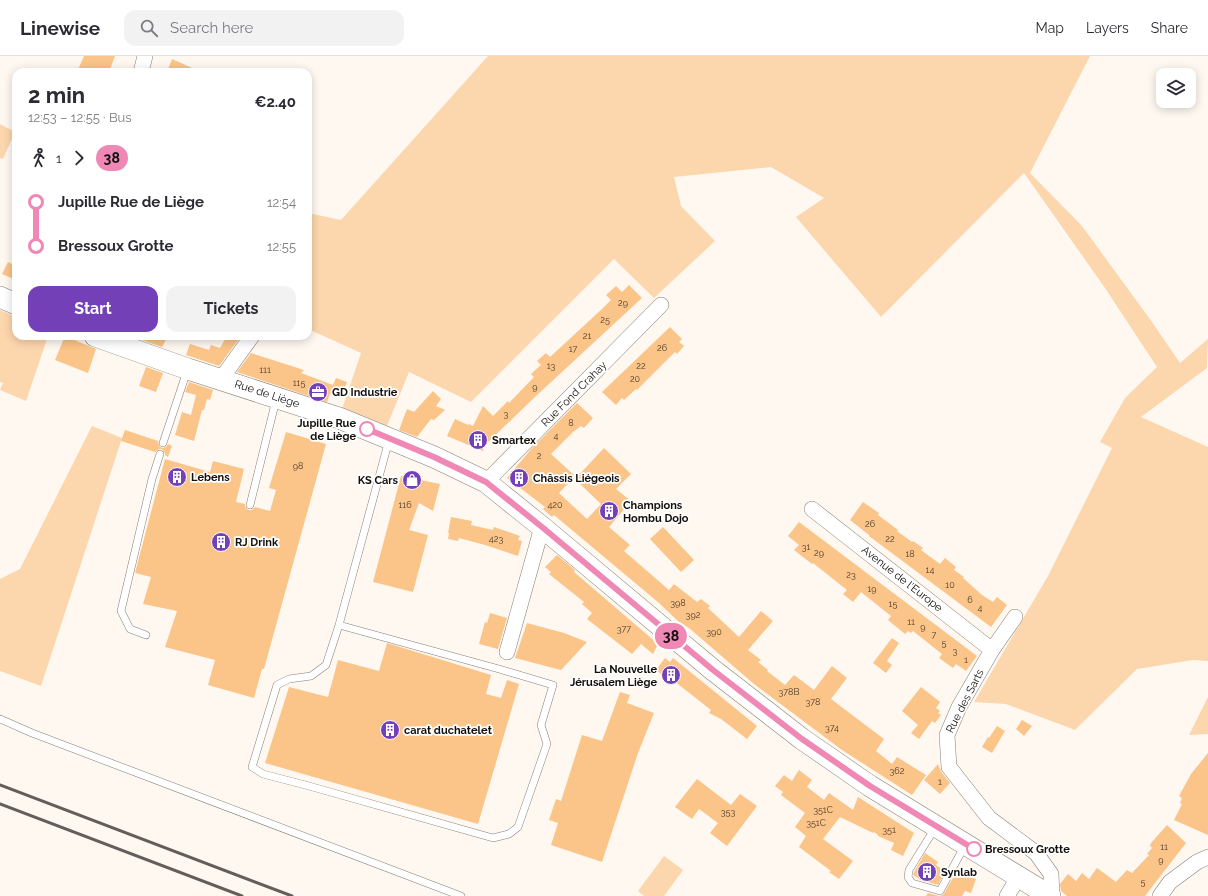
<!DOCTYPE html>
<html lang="en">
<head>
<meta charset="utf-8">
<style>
  :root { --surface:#fff; --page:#f2f2f3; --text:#2b2b33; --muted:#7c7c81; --line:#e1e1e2; --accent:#7440b7 }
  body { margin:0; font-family:Raleway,sans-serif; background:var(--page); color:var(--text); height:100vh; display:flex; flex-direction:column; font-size:15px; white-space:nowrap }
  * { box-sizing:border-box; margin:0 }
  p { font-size:13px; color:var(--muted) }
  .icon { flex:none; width:22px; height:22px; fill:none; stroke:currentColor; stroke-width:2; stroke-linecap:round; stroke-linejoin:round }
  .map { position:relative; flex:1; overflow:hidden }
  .sheet { position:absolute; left:12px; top:12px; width:300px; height:272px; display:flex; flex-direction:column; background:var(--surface); border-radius:12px; box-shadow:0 2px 10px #0003 }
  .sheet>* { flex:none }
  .badge { padding:0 8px; border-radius:13px; font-size:14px; line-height:26px }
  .tools { position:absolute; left:1156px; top:12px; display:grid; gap:8px }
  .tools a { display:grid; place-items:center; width:40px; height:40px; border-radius:8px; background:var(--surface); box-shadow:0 2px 10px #0003; font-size:20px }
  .map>.badge { position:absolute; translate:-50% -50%; box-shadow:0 0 0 2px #fff }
  .legs { display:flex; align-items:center; gap:6px; height:44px; padding:0 16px; font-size:13px }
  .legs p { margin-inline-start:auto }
  .head { display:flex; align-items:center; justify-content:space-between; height:68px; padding:0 16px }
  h1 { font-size:22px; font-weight:700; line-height:30px }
  .cta { display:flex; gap:8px; margin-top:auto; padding:8px 16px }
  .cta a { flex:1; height:46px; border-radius:12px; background:var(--accent); color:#fff; font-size:16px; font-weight:700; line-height:46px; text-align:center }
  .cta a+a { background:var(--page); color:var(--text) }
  ul { padding:0 16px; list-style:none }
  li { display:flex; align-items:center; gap:14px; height:44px; font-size:15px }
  li i { display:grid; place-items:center; width:6px; height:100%; margin:0 5px; background:currentColor }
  li i::after { content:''; width:10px; height:10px; margin:-5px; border:3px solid; border-radius:50%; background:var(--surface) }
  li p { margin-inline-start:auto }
  li:first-child i { background:linear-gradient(#0000 50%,currentColor 0) }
  li:last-child i { background:linear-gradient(currentColor 50%,#0000 0) }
  header { display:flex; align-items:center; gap:24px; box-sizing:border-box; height:56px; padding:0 20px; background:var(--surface); border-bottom:1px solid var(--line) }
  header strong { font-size:19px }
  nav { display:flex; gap:22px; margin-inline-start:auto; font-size:14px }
  .search { width:280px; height:36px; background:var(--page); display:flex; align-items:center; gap:10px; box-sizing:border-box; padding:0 14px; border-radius:12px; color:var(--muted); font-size:15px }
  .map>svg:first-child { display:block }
  .green { fill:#fcd6ad }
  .building { fill:#fbc489 }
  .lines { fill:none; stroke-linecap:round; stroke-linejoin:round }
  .service-casing { stroke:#887f76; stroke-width:8 }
  .minor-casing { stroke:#887f76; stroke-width:16 }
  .secondary-casing { stroke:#887f76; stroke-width:22 }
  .service { stroke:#fff; stroke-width:7 }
  .minor { stroke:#fff; stroke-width:15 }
  .secondary { stroke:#fff; stroke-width:21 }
  .rail { stroke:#635e5a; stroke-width:3 }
  .line-1-casing { stroke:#fff; stroke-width:9 }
  .line-1 { stroke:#f088b6; stroke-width:6 }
  .stop-1-dot { fill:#fff; stroke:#f088b6; stroke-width:2 }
  .labels { text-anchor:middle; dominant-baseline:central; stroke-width:3.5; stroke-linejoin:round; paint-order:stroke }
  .number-label { font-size:9px; fill:#4d3c2b }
  .poi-label { font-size:11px; font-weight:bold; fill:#130f0c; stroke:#fff; text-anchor:start }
  .street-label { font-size:11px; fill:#130f0c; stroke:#fff }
  .stop-label { font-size:11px; font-weight:bold; fill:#130f0c; stroke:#fff; text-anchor:end }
</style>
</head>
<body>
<header>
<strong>Linewise</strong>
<div class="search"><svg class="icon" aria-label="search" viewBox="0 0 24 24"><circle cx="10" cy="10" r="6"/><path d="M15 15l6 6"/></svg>Search here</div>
<nav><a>Map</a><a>Layers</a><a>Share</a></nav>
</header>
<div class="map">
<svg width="1208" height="840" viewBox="0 0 1208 840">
  <rect width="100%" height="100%" fill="#fef8f1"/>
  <g class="green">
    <polygon points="488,0 1090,0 1030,117 1082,170 1152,266 1180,307 1208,283 1207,312 1141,361 1208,391 1208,605 1193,604 1137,613 1075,674 1006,648 974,646 1048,520 1112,392 1100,386 1125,342 1157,311 1105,232 1024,117 881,261 796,161 824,142 771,111 674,121 681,150 715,185 654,242 614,203 471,346 409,316 387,370 342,353 361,297 308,273 308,157 341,164"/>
    <polygon points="0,68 15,76 3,103 0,102"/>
    <polygon points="0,254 16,261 16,280 48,280 26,345 0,334 3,327 0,326"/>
    <polygon points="92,370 122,382 41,630 0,615 0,523 20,513"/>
    <polygon points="1208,641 1208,678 1189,679"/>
    <polygon points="664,800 683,814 664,840 644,840 638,835"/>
  </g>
  <g class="building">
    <polygon points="84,0 115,0 109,16 77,16"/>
    <polygon points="172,3 201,16 167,16"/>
    <polygon points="8,206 16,210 16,224 2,218"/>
    <polygon points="629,229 642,242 536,340 484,390 483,395 447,380 455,363 468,369 469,368 473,370 483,350 493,360 508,345 509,347 534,321 531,318 541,309 537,305 546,297 550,301 602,253 611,244 606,239 616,230 622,236"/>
    <polygon points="670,271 682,283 679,286 684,290 677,298 675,296 637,334 636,333 624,344 622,342 616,349 602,336"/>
    <polygon points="65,280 96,293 88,317 55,304"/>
    <polygon points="131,280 168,280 162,291"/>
    <polygon points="227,280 241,280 219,310 186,299 190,288 209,294 211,289 220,292"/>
    <polygon points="251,297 304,314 301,317 333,329 336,322 347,326 341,342 330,338 327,346 237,316"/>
    <polygon points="146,311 163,317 156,336 139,330"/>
    <polygon points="189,326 213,334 210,344 207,343 204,354 202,354 194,385 175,379 182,356 191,359 196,339 185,336"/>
    <polygon points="433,335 441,343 436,350 445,354 434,364 431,363 417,381 399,374 407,353 414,356"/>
    <polygon points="577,347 593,362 584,372 581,370 573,376 551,398 575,420 559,437 587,463 601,448 575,423 604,392 631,418 616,433 631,445 609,471 630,489 624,495 669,534 674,528 697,546 701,543 710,550 708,552 739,581 761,555 773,565 748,594 761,604 758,606 768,614 767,615 785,629 794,619 814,634 832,610 847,622 831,643 884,683 876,695 892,708 897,701 926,719 912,739 842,694 754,628 689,572 679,566 659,547 554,459 552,461 543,453 545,451 507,422 532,392"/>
    <polygon points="125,374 158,385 159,390 162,392 166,391 168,388 172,390 168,401 165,399 165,397 162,393 159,393 155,396 121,385"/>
    <polygon points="286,376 326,388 264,613 262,613 254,642 208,629 215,604 165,591 177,555 143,548 151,521 135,517 165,403 210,416 213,405 244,413 236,446 245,448 245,451 248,454 252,454 255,451 270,455 276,434 269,432"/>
    <polygon points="401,420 440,428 433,455 419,447 409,474 428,479 413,536 373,526"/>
    <polygon points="863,446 879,457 878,459 898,474 897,475 912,486 913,485 923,492 921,494 940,508 945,502 956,511 954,514 964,521 963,522 982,539 993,546 997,541 1007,549 991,571 869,480 869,479 850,464"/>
    <polygon points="451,461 472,465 471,469 493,474 494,471 520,480 518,484 522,485 518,500 485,489 459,482 458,485 448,483 449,477 448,477"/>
    <polygon points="799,466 977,600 966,615 956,608 953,612 939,602 942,598 913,575 911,577 908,575 905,578 888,564 891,560 861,536 853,546 843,538 847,534 813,507 812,508 794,494 799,489 788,480"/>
    <polygon points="663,471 694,504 681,516 650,483"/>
    <polygon points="557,499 575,514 574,516 658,588 653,598 641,588 632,598 587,563 592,557 582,548 584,546 549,518 551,516 545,511"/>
    <polygon points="490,557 507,562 498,593 479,588 485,566 487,567"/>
    <polygon points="527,567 564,577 587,586 561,614 515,602"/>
    <polygon points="892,582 899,587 887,605 892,609 886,617 873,607"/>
    <polygon points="387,587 491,619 486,638 501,642 507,624 519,628 478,768 265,707 289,631 328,641 338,604 379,615"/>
    <polygon points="665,602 670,606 673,602 757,670 747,683 721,663 709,657 711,654 674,625 672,627 656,614"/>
    <polygon points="921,631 940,646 936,652 940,655 938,657 941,659 935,667 932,665 919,683 911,677 918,669 902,655"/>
    <polygon points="620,636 630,639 627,647 654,657 638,697 602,806 551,789 558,767 549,764 556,743 561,745 582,679 602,685"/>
    <polygon points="1022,664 1032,670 1024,680 1016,673"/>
    <polygon points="997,670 1005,675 992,697 982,691 988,681 989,682"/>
    <polygon points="1208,697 1208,779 1174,764 1182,748 1180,747 1182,742 1179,740 1191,718"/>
    <polygon points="938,708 942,717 950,727 940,738 924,724"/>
    <polygon points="799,714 812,724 807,731 824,744 829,737 853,754 858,741 914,777 903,800 891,794 894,787 878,780 878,779 874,776 873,777 840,761 823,783 853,805 839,823 829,816 831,815 799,791 806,780 795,771 805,757 781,739 783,736 775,730 784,719 792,725"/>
    <polygon points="697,723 731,749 740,738 757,750 727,790 710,777 718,767 699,753 692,763 675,751"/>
    <polygon points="1167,769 1186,787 1145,840 1067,840 1061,835 1060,828 1068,818 1076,825 1082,817 1089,823 1097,812 1116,826 1127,814 1132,817 1149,799 1147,798 1152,792 1150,790 1151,787"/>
    <polygon points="925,797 938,806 936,809 945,815 938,829 921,824 913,819 914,816"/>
    <polygon points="957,815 976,823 971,837 965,835 962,840 926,840 928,837 939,840 943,839"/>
  </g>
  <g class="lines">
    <defs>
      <g id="service">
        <polyline points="163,387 187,315"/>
        <polyline points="250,449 276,344"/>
        <polyline points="339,569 326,609 311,620 289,623 277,629 252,711 263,718 309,730 493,782 509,778 518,771 547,688 541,669 553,629 499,613 339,569 389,384"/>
        <polyline points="146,579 130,573 121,555 152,423 160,398"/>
        <polyline points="0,663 32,677 461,840"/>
        <polyline points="935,772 909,814 908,821 912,827 940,835 964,791"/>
      </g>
      <g id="minor">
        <polyline points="141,16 145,0"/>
        <polyline points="221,323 252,280"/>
        <polyline points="486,426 661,249"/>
        <polyline points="812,453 992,594"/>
        <polyline points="1015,561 992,594 959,651 947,679 949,711 989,762 1036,797 1051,818 1052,840"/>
        <polyline points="507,596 542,471"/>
        <polyline points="1007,840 1019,820"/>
        <polyline points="1160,840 1170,826 1197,806 1208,801"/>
      </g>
      <g id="secondary">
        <polyline points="0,241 16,248"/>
        <polyline points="95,280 188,313 339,362 434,401 486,426 542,471 713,614 802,683 870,730 1050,840"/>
      </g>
    </defs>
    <use href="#service" class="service-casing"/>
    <use href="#minor" class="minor-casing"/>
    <use href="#secondary" class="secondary-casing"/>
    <use href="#service" class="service"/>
    <use href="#minor" class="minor"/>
    <use href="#secondary" class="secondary"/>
    <g class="rail">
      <polyline points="0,729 292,840"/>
      <polyline points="0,748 242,840"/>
    </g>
  </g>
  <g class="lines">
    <defs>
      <polyline id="line-1" points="367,373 434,401 486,426 542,471 713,614 802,683 870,730 974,793"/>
    </defs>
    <use href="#line-1" class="line-1-casing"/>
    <use href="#line-1" class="line-1"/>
  </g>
  <defs>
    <symbol id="office-disc" viewBox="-11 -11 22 22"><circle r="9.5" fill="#7440b7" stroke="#fff"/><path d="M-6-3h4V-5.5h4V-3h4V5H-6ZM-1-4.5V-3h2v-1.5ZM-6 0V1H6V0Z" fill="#fff"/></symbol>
    <symbol id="building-disc" viewBox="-11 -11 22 22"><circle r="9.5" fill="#7440b7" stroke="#fff"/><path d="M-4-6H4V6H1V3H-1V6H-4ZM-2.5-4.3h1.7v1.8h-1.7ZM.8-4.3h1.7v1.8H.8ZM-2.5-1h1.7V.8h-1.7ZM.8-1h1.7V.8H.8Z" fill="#fff"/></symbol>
    <symbol id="shop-disc" viewBox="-11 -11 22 22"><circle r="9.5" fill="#7440b7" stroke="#fff"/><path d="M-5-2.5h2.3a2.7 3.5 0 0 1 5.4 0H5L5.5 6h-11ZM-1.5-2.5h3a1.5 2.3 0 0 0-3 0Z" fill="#fff"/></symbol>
  </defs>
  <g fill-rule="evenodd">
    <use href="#office-disc" x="307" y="325" width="22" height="22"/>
    <use href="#building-disc" x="467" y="373" width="22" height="22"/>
    <use href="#building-disc" x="166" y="410" width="22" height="22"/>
    <use href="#building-disc" x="508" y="411" width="22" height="22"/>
    <use href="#shop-disc" x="401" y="413" width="22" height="22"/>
    <use href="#building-disc" x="598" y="444" width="22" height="22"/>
    <use href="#building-disc" x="210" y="475" width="22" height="22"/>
    <use href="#building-disc" x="660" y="608" width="22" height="22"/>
    <use href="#building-disc" x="379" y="663" width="22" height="22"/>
    <use href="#building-disc" x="916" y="805" width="22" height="22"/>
  </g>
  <g class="stop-1-dot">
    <circle cx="367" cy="373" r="7"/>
    <circle cx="974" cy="793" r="7"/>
  </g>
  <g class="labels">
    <g class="number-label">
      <text x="623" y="247">29</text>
      <text x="605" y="264">25</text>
      <text x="587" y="280">21</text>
      <text x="662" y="292">26</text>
      <text x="573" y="293">17</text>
      <text x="551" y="310">13</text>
      <text x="641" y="310">22</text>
      <text x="265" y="314">111</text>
      <text x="635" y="323">20</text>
      <text x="299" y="327">115</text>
      <text x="535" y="331">9</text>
      <text x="506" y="358">3</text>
      <text x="571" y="367">8</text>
      <text x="556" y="380">4</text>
      <text x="539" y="400">2</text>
      <text x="298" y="410">98</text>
      <text x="405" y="449">116</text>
      <text x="555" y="449">420</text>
      <text x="870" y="468">26</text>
      <text x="496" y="483">423</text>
      <text x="890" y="483">22</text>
      <text x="806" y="491">31</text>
      <text x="819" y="497">29</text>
      <text x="910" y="498">18</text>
      <text x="930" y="514">14</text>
      <text x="851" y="519">23</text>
      <text x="950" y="529">10</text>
      <text x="872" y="533">19</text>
      <text x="970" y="544">6</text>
      <text x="678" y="547">398</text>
      <text x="893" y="548">15</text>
      <text x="980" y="552">4</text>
      <text x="693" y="559">392</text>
      <text x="911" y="566">11</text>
      <text x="923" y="571">9</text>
      <text x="624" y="573">377</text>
      <text x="714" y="576">390</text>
      <text x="934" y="579">7</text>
      <text x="944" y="587">5</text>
      <text x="955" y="595">3</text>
      <text x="966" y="604">1</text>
      <text x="789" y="636">378B</text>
      <text x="813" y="646">378</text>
      <text x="832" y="672">374</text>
      <text x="897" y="715">362</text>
      <text x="940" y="726">1</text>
      <text x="823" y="754">351C</text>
      <text x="728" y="756">353</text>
      <text x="816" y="767">351C</text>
      <text x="889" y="774">351</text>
      <text x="1164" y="791">11</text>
      <text x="1161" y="804">9</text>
      <text x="1143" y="826">5</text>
    </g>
    <g class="poi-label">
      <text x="332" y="336">GD Industrie</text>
      <text x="492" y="384">Smartex</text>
      <text x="191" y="421">Lebens</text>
      <text x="533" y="422">Châssis Liégeois</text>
      <text x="398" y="424" text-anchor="end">KS Cars</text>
      <text x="623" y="449">Champions<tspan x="623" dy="13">Hombu Dojo</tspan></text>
      <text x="235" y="486">RJ Drink</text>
      <text x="657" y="613" text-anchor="end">La Nouvelle<tspan x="657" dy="13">Jérusalem Liège</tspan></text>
      <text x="404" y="674">carat duchatelet</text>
      <text x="941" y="816">Synlab</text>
    </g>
    <g class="street-label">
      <text transform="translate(267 338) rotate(18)">Rue de Liège</text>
      <text transform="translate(574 338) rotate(-45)">Rue Fond Crahay</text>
      <text transform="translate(902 523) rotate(38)">Avenue de l'Europe</text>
      <text transform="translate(965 645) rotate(-63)">Rue des Sarts</text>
    </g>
    <g class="stop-label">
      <text x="356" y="367">Jupille Rue<tspan x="356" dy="13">de Liège</tspan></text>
      <text x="985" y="793" text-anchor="start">Bressoux Grotte</text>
    </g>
  </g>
</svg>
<div class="tools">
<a><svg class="icon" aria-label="layers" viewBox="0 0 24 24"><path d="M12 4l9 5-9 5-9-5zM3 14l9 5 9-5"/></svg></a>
</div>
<b class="badge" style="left:671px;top:580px;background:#f088b6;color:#111">38</b>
<section class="sheet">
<div class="head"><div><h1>2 min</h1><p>12:53 – 12:55 · Bus</p></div><b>€2.40</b></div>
<div class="legs"><svg class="icon" aria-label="walk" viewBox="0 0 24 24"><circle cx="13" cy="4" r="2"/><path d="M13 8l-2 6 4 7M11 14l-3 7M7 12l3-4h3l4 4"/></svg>1<svg class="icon" aria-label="forward" viewBox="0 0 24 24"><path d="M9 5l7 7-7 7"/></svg><b class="badge" style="background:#f088b6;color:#111">38</b></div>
<ul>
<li><i style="color:#f088b6"></i><b>Jupille Rue de Liège</b><p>12:54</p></li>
<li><i style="color:#f088b6"></i><b>Bressoux Grotte</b><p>12:55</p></li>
</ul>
<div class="cta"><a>Start</a><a>Tickets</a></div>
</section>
</div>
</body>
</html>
